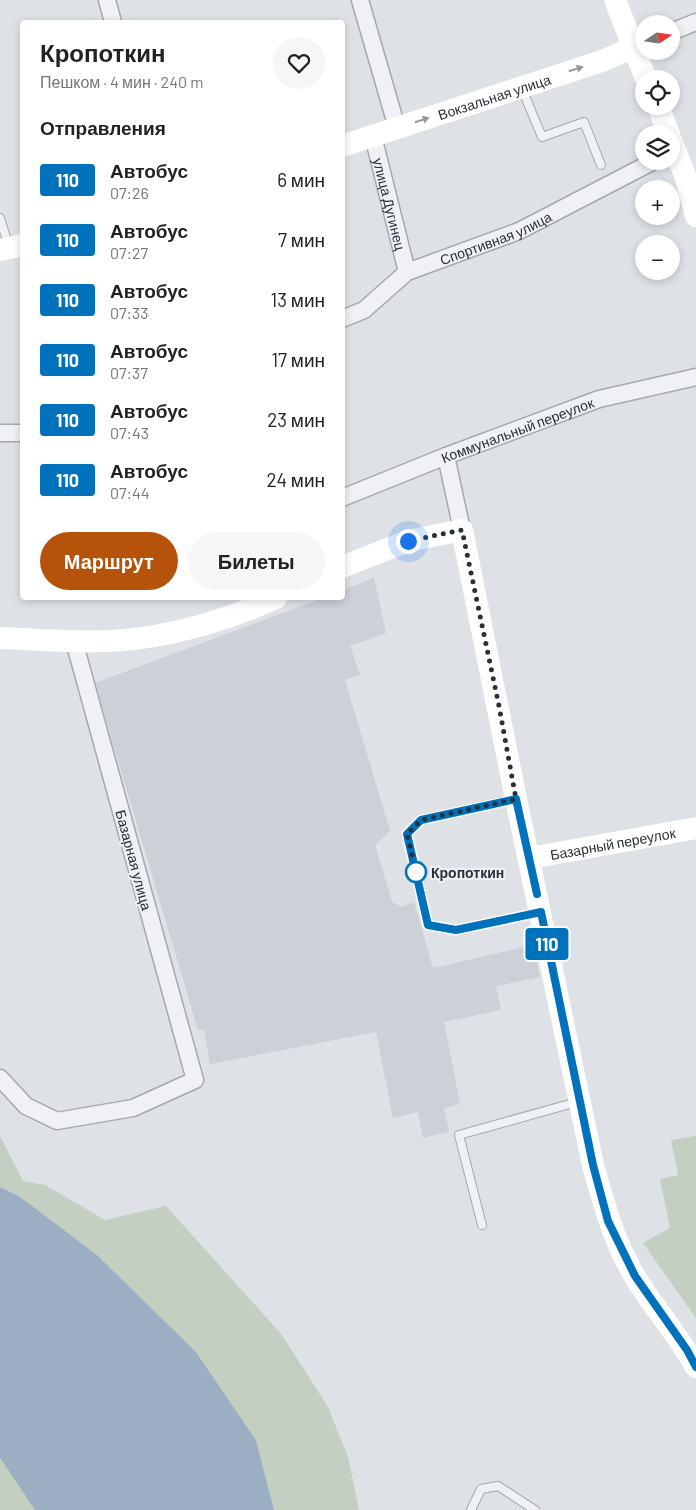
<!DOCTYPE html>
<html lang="ru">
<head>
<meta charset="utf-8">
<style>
  :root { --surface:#fff; --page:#f6f6f6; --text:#222; --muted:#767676; --accent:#b45309 }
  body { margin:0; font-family:Barlow,sans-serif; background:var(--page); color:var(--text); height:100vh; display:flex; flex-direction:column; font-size:19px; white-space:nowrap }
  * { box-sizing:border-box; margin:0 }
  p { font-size:16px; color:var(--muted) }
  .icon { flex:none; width:28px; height:28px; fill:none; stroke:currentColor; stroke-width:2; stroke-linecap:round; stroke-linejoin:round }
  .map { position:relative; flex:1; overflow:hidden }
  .panel { position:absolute; left:20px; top:20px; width:325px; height:580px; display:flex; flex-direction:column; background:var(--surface); border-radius:5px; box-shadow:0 2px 8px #0003 }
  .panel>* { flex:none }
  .badge { padding:0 10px; border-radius:4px; font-size:18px; line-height:32px }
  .needle { width:32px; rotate:77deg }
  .fabs { position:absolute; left:635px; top:15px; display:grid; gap:10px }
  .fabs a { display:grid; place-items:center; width:45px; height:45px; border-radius:50%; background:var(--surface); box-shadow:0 2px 8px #0003; font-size:25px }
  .you { position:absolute; width:25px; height:25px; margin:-12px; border:4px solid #fff; border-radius:50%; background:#1a73e8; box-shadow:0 0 0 8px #1a73e833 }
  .map>.badge { position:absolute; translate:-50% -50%; box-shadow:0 0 0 2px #fff }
  h2 { padding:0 20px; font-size:19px; line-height:45px }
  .round { display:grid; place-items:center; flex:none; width:52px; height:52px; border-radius:26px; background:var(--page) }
  .overview { display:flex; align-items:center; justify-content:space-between; height:85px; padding:0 20px }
  h1 { font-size:24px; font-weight:800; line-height:38px }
  .primary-button { display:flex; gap:10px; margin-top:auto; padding:10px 20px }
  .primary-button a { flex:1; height:58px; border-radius:30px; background:var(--accent); color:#fff; font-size:20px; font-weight:800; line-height:58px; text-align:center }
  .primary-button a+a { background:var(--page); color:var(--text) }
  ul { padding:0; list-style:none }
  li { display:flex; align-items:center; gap:15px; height:60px; padding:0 20px }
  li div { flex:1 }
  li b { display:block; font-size:19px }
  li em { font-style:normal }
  li .badge { min-width:55px; font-weight:700; text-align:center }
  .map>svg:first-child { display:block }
  .built { fill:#ccd0d7 }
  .green { fill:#c3cfc0 }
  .water { fill:#9caec2 }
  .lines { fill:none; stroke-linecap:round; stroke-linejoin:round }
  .lane-casing { stroke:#a4a8af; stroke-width:10 }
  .street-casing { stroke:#a4a8af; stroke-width:19 }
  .lane { stroke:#f0f1f4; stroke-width:8 }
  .street { stroke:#f0f1f4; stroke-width:16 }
  .secondary { stroke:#fff; stroke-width:22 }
  .oneway { fill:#94979d }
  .line-casing { stroke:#fff; stroke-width:11 }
  .line { stroke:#0072bc; stroke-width:8 }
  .walk { stroke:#292f3b; stroke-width:5; stroke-dasharray:0 9 }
  .stop-dot { fill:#fff; stroke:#0072bc; stroke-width:2.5 }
  .labels { text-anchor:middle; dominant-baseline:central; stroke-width:4.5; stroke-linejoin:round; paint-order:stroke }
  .street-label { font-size:14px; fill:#292f3b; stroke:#edf0f4 }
  .stop-label { font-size:14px; font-weight:bold; fill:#292f3b; stroke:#edf0f4; text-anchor:start }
</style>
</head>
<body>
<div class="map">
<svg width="696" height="1510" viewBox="0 0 696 1510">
  <rect width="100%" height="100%" fill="#dee1e6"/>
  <polygon class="built" points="374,578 386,633 350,646 360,675 345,680 390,831 375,845 392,902 402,907 414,902 433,968 533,945 540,977 496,986 501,1010 444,1022 460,1104 444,1108 449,1132 423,1138 418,1112 393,1118 376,1032 210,1064 204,1030 198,1030 95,683 323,598 342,598 343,590"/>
  <g class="green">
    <polygon points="0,1136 23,1181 45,1185 105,1220 166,1206 282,1335 328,1407 348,1457 359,1510 274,1510 256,1440 196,1352 97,1255 19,1196 0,1187"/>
    <polygon points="696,1136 696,1318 643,1243 670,1228 660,1179 678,1175 671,1140"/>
    <polygon points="0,1458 35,1510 0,1510"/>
  </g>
  <polygon class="water" points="0,1187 19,1196 97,1255 196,1352 256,1440 274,1510 35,1510 0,1458"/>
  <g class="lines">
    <defs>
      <g id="lane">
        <polyline points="522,89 542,137 584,122 601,165"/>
        <polyline points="0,218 9,247"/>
        <polyline points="514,799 421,820 407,834 428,925 456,930 539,912"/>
        <polyline points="482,1225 459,1135 577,1102"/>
        <polyline points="471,1510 481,1489 498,1486 535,1510"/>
      </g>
      <g id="street">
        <polyline points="107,0 113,22"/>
        <polyline points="360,0 397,128"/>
        <polyline points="671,32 696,22"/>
        <path id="s1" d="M373 136 407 272"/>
        <path id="s2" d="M342 319 364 310 407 272 519 231 654 161"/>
        <polyline points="0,433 22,433"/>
        <polyline points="446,456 462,530"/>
        <path id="s3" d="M342 498 446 456 599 399 696 377"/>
        <polyline points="0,1078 26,1106 57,1121 133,1108 195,1080 74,641"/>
      </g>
    </defs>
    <use href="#lane" class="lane-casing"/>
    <use href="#street" class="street-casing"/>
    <use href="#lane" class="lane"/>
    <use href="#street" class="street"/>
    <g class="secondary">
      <polyline points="615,0 646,79"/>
      <polyline points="658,106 669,134"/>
      <polyline points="671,140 685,175 696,216"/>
      <path id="s4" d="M342 146 602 61 634 47"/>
      <polyline points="0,250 22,245"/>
      <path d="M342 567 408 541 462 530 516 799 593 1165C604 1204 614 1242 635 1277 654 1308 678 1335 696 1367"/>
      <path d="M0 638C49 640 100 645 149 637 193 630 236 616 276 598"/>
      <path id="s5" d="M530 858 696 828"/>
    </g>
  </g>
  <defs><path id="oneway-solid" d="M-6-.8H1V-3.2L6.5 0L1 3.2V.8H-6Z" transform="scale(1.25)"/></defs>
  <g class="oneway">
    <use href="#oneway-solid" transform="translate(576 69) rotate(-18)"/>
    <use href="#oneway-solid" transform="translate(422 120) rotate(-18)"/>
  </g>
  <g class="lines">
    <defs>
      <polyline id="line" points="537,894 516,799 421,820 407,834 428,925 456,930 541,912 593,1165 608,1221 635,1276 687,1350 696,1367"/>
    </defs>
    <use href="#line" class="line-casing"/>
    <use href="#line" class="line"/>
    <polyline class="walk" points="408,541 462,530 499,706 516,799 421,820 407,834 416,872"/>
  </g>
  <circle class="stop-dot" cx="416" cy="872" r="10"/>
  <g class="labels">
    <g class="street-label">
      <text stroke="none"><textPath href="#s4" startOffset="160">Вокзальная улица</textPath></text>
      <text stroke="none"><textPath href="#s1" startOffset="70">улица Дугинец</textPath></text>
      <text stroke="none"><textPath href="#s2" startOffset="176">Спортивная улица</textPath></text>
      <text stroke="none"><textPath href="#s3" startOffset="188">Коммунальный переулок</textPath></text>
      <text stroke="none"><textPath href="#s5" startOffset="84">Базарный переулок</textPath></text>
      <text transform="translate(134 860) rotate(75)">Базарная улица</text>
    </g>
    <g class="stop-label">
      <text x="431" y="872">Кропоткин</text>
    </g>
  </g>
</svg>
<div class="fabs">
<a><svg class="needle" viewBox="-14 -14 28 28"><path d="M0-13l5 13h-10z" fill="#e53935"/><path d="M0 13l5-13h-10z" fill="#767676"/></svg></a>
<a><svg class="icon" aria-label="locate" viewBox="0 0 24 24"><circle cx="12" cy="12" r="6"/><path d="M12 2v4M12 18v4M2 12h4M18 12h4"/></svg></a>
<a><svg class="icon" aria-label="layers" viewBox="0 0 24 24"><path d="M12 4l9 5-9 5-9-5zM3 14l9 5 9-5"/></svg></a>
<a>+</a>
<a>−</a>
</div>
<div class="you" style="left:408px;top:541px"></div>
<b class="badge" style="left:547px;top:944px;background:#0072bc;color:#fff">110</b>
<section class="panel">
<div class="overview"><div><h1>Кропоткин</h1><p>Пешком · 4 мин · 240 m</p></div><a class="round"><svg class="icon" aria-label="heart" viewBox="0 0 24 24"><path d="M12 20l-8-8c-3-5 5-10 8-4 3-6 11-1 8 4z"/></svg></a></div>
<h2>Отправления</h2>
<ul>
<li><span class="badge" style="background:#0072bc;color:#fff">110</span><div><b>Автобус</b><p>07:26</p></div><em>6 мин</em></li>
<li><span class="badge" style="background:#0072bc;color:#fff">110</span><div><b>Автобус</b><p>07:27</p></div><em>7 мин</em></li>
<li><span class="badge" style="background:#0072bc;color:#fff">110</span><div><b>Автобус</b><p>07:33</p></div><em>13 мин</em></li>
<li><span class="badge" style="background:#0072bc;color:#fff">110</span><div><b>Автобус</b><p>07:37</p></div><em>17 мин</em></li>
<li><span class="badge" style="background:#0072bc;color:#fff">110</span><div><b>Автобус</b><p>07:43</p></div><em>23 мин</em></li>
<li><span class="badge" style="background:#0072bc;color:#fff">110</span><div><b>Автобус</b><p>07:44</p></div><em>24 мин</em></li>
</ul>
<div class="primary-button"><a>Маршрут</a><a>Билеты</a></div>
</section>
</div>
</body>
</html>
